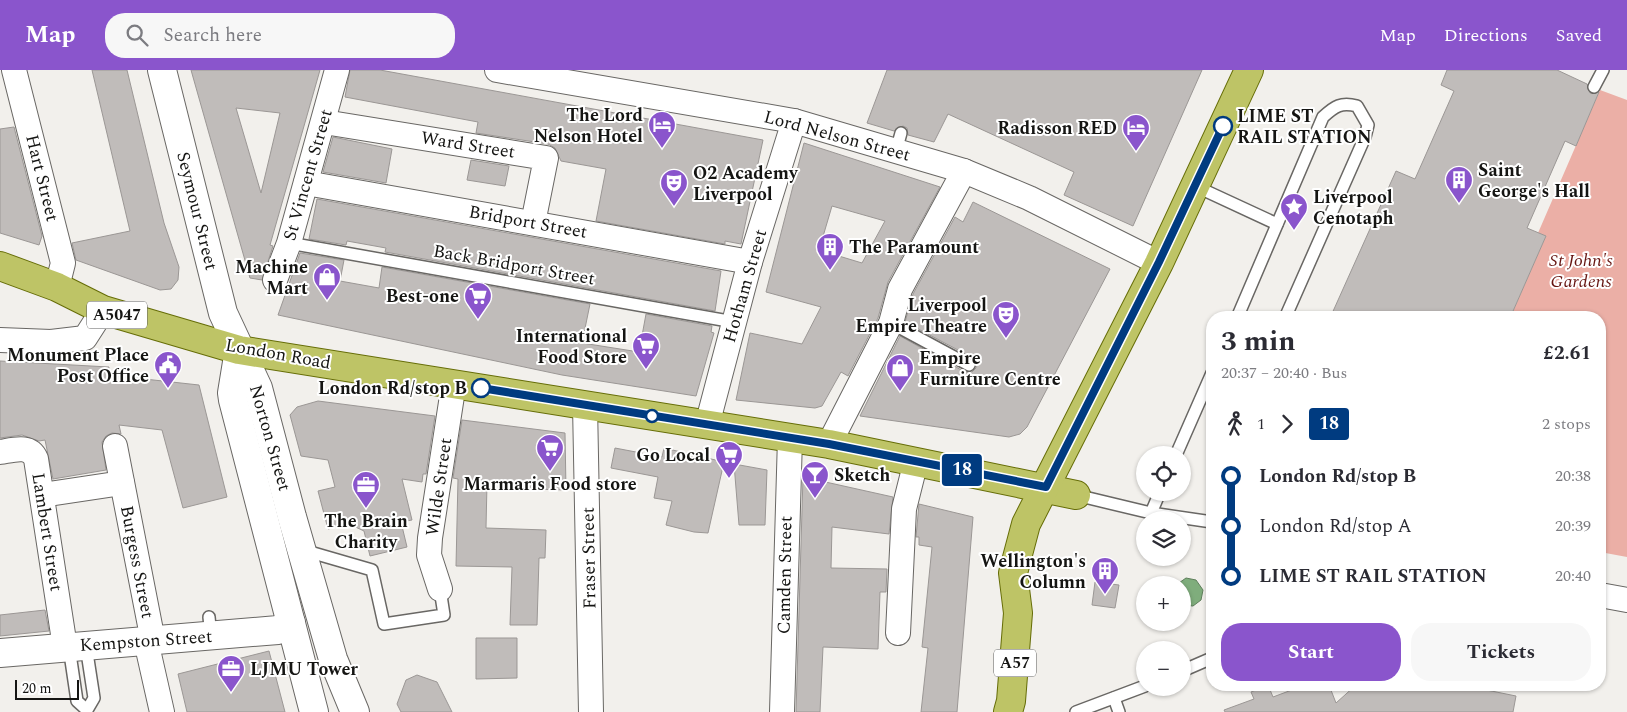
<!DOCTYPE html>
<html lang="en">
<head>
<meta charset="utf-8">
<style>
  :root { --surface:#fff; --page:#f7f7f7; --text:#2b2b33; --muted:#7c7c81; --accent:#8a55cc }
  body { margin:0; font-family:Spectral,serif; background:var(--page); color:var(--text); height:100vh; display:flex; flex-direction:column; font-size:19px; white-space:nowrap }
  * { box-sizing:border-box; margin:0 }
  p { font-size:16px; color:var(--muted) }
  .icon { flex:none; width:28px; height:28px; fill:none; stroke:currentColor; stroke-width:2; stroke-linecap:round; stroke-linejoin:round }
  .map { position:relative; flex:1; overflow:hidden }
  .sheet { position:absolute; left:1206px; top:241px; width:400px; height:380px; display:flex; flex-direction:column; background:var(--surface); border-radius:20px; box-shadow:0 1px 4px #0004 }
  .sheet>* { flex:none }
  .badge { padding:0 10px; border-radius:4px; font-size:18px; line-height:32px }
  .tools { position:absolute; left:1136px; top:376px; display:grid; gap:10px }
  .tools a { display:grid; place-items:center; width:55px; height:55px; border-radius:50%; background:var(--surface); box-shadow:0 1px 4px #0004; font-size:25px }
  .scale { position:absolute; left:15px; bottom:12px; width:64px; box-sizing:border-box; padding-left:5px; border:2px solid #151513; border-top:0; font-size:14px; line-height:18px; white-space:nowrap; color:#151513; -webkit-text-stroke:4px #fff; paint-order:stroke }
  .map>.badge { position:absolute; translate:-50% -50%; box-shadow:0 0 0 2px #fff }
  .legs { display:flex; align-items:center; gap:8px; height:55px; padding:0 15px; font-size:16px }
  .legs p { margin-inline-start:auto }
  .summary { display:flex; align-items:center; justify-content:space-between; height:85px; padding:0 15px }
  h1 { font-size:28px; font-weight:700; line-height:38px }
  .button { display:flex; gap:10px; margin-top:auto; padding:10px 15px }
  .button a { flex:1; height:58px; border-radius:20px; background:var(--accent); color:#fff; font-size:20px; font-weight:700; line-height:58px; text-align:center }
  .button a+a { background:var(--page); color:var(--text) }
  ul { padding:0 15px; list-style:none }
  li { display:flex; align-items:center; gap:18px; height:50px; font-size:19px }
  li i { display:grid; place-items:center; width:8px; height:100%; margin:0 6px; background:currentColor }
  li i::after { content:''; width:12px; height:12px; margin:-6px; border:4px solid; border-radius:50%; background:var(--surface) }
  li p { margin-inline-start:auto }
  li:first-child i { background:linear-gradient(#0000 50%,currentColor 0) }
  li:last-child i { background:linear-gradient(currentColor 50%,#0000 0) }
  header { display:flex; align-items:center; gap:30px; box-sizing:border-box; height:70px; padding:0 25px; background:var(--accent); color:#fff }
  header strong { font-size:24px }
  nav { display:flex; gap:28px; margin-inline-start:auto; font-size:18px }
  .search { width:350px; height:45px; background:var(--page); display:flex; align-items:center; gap:12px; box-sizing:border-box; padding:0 18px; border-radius:20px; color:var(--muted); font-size:19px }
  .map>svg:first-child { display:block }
  .green { fill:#ebafa6 }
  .water { fill:#7fad7c; stroke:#5f7f5c }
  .building { fill:#c0bcba; stroke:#9b9795; fill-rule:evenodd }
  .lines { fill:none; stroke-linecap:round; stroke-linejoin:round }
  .lane-casing { stroke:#696764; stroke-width:14 }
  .street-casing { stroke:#696764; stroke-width:26 }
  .secondary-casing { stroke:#696764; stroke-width:30 }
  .primary-casing { stroke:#666d07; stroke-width:30 }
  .lane { stroke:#fff; stroke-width:11 }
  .street { stroke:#fff; stroke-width:24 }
  .secondary { stroke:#fff; stroke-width:28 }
  .primary { stroke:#bec466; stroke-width:28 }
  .line-1-casing { stroke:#fff; stroke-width:11 }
  .line-1 { stroke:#003b80; stroke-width:8 }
  .stop-1-dot { fill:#fff; stroke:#003b80; stroke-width:2.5 }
  .labels { text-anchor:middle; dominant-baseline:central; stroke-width:4; stroke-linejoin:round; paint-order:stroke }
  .shield { fill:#fff; stroke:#5b5b5a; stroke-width:1 }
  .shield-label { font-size:16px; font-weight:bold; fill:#151513 }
  .poi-label { font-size:18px; font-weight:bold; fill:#151513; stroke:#fff; text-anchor:end }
  .stop-label { font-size:18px; font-weight:bold; fill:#151513; stroke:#fff; text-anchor:start }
  .street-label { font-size:18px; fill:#151513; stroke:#fff }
  .park-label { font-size:18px; font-style:italic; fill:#661511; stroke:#fff }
</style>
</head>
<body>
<header>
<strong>Map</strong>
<div class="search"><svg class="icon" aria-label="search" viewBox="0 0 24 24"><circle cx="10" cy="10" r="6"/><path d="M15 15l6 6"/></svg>Search here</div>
<nav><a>Map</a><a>Directions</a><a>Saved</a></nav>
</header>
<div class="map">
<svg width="1627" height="642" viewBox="0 0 1627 642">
  <rect width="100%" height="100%" fill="#f2f0ec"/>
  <polygon class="green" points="1600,20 1627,30 1627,487 1600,482 1600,248 1510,248 1546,166 1538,163"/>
  <polygon class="water" points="1186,508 1196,510 1203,520 1201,530 1193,536 1183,535 1182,515 1176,515"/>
  <g class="building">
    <polygon points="92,0 127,0 164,153 179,197 178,210 171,219 160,220 76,190 72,173 130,161"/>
    <path d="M191 0H320L270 175 273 176 262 210 250 208ZM236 38 280 43 261 123Z"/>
    <polygon points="350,0 380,0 763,70 741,174 725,171 725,174 596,151 606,99 561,91 555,78 548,74 476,63 478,52 345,27"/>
    <polygon points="887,0 1202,0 1133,156 1064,125 1074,102 948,44 934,72 908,65 907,58 903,56 894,61 867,53"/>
    <polygon points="1447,0 1557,0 1587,14 1590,23 1599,22 1576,76 1565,71 1527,158 1546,166 1510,248 1330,248 1396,101 1415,109 1454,21 1441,15"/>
    <polygon points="14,57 42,166 39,175 0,163 0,59"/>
    <polygon points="333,67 392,79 386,113 323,102"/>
    <path d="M804 73 940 117 888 212 878 248 848 306 841 302 822 336 815 338 736 330 750 263 802 274 821 237 766 222ZM832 136 885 151 862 193 819 180Z"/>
    <polygon points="471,90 509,96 505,116 467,110"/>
    <polygon points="317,129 721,201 715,241 385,182 386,178 347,171 346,175 309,169"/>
    <polygon points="973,132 1110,199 1027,357 1020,364 1009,367 860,346 900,266 965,302 972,302 976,298 976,292 973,288 905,252 913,224 955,147 963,152"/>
    <polygon points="300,183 344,190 340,211 379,218 382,197 590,234 582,273 639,282 646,244 712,256 711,262 714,263 696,326 562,305 278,245"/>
    <polygon points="0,291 109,297 108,305 199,315 227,427 183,438 162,360 119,355 121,364 112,363 106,366 102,372 106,400 53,409 45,370 39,371 22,365 0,368"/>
    <polygon points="318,331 435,346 426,404 423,404 422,412 402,409 412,450 401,452 407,477 370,486 364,461 349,454 328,459 318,421 335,417 328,390 301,386 290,345 297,337"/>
    <polygon points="462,350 565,363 566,420 532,419 487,413 486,458 546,460 545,488 539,488 537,555 510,555 512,497 456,496 458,409 453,408"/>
    <polygon points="615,378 662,387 664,378 724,392 708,463 694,462 666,455 672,431 654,428 658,407 611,398"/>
    <polygon points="734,394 767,400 765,455 739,455"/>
    <polygon points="803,407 893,427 889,464 832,457 831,498 887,499 886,522 880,522 878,579 823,577 820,642 796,642"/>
    <polygon points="919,434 973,447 957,642 921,642 928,578 922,577 932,477 919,475 919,467 916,467"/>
    <polygon points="1095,512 1119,515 1115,538 1092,535"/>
    <polygon points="45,540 49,561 0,566 0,545"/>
    <polygon points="476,568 517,568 517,608 476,609"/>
    <polygon points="269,581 285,642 187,642 178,604"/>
    <polygon points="417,605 437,612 452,642 401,642 397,634 406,610"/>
    <polygon points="1268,615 1273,627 1305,615 1329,615 1336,633 1356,615 1462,615 1516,626 1513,642 1225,642 1224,640 1254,629 1251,622"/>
  </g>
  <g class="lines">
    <defs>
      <g id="lane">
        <polyline points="1594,17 1603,0"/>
        <polyline points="896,81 901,63"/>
        <polyline points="1195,116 1277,154"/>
        <polyline points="289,173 734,252"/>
        <path d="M1237 248 1323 47C1335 36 1341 32 1357 36L1368 55 1365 67 1285 248"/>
        <polyline points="891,253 969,295"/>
        <polyline points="1176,385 1212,303"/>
        <polyline points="1076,425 1151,443 1212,452"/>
        <polyline points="1151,443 1160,422"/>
        <polyline points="303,480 372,500 384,554 444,545 440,519"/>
        <polyline points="209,547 211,566"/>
        <polyline points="69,577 77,631 87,640 94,628 86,576"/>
        <polyline points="1182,601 1212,588"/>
        <polyline points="1114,628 1119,642"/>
        <polyline points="1076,642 1145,616"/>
      </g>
      <g id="street">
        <polyline points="14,0 63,193 57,217"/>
        <polyline points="497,0 794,51 964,101 1029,128 1159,193"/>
        <polyline points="324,52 546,88 533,153"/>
        <polyline points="306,113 750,192"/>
        <polyline points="275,210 289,173 337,0"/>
        <polyline points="0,270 51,272 85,268 103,240"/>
        <polyline points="585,335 591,642"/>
        <polyline points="707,355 750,192 794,51"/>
        <polyline points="829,374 891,253 900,219 964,101"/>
        <polyline points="115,376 153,571"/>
        <path d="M0 382C13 380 30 374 36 389L65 577"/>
        <polyline points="42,425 122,413"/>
        <polyline points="440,519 429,485 430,468 454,313"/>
        <polyline points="1600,525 1627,530"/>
        <polyline points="898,563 904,439 916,391"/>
        <polyline points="146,571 162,642"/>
        <polyline points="782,642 790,368"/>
      </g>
      <g id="secondary">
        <polyline points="162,0 223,243 258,318 292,447 333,589 355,642"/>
        <polyline points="239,280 232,323 233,330 314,642"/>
        <polyline points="0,583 278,560 291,553"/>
      </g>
      <g id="primary">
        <polyline points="0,196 57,217 103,240 239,280 829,374 1076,425"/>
        <polyline points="1008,642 1011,631 1018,543 1013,503 1026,454 1159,193 1249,0"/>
      </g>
    </defs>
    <use href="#lane" class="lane-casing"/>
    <use href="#street" class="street-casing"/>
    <use href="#secondary" class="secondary-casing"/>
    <use href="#primary" class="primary-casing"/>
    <use href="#lane" class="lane"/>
    <use href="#street" class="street"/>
    <use href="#secondary" class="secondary"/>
    <use href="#primary" class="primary"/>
  </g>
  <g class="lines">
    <defs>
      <polyline id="line-1" points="481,318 829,374 1046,417 1159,192 1223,56"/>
    </defs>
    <use href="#line-1" class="line-1-casing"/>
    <use href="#line-1" class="line-1"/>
  </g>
  <defs>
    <symbol id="hotel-pin" viewBox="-11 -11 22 30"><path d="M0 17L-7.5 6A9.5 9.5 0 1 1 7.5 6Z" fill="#8a55cc" stroke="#fff"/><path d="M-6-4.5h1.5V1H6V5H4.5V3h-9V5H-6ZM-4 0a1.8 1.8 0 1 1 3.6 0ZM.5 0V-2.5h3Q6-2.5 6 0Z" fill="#fff"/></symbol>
    <symbol id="building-pin" viewBox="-11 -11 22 30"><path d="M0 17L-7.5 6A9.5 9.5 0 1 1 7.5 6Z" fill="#8a55cc" stroke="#fff"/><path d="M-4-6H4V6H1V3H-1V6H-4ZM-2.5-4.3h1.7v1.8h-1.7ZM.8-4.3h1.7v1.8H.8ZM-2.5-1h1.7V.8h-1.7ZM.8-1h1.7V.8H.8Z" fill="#fff"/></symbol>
    <symbol id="theatre-pin" viewBox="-11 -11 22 30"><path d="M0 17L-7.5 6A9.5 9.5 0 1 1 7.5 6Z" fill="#8a55cc" stroke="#fff"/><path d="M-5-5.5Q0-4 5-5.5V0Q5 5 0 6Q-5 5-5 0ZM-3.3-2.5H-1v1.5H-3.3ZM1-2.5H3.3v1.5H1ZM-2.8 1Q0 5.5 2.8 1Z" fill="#fff"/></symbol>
    <symbol id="sight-pin" viewBox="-11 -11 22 30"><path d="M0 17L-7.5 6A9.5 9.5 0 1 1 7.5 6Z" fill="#8a55cc" stroke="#fff"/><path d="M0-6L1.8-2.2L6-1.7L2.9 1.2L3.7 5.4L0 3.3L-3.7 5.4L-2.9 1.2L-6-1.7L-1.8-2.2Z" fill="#fff"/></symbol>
    <symbol id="shop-pin" viewBox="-11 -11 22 30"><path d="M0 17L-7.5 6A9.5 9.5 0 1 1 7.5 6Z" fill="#8a55cc" stroke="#fff"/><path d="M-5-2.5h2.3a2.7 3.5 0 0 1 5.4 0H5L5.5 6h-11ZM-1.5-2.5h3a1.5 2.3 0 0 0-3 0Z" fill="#fff"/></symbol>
    <symbol id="supermarket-pin" viewBox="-11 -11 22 30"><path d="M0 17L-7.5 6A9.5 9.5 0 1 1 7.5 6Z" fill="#8a55cc" stroke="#fff"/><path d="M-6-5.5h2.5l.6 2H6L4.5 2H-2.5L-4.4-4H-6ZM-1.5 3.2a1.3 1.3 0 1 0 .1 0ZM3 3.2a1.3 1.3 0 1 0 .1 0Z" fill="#fff"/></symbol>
    <symbol id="civic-pin" viewBox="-11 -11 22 30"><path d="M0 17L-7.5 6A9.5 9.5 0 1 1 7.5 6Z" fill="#8a55cc" stroke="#fff"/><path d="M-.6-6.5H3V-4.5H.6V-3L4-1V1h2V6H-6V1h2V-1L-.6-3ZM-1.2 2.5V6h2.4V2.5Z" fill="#fff"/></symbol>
    <symbol id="bar-pin" viewBox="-11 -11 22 30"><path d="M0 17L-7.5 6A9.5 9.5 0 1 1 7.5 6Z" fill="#8a55cc" stroke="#fff"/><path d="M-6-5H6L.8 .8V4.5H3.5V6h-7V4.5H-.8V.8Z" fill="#fff"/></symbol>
    <symbol id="office-pin" viewBox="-11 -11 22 30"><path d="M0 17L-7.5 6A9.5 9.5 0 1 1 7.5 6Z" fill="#8a55cc" stroke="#fff"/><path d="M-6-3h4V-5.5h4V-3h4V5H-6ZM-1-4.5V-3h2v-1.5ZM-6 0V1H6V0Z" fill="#fff"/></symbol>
  </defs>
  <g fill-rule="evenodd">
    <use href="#hotel-pin" x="646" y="39" width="32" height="43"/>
    <use href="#hotel-pin" x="1120" y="42" width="32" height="43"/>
    <use href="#building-pin" x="1443" y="94" width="32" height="43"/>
    <use href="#theatre-pin" x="658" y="97" width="32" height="43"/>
    <use href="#sight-pin" x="1278" y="121" width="32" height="43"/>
    <use href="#building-pin" x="814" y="161" width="32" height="43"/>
    <use href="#shop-pin" x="311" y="191" width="32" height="43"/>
    <use href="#supermarket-pin" x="462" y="210" width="32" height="43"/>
    <use href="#theatre-pin" x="990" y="229" width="32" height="43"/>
    <use href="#supermarket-pin" x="630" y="260" width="32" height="43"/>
    <use href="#civic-pin" x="152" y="279" width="32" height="43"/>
    <use href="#shop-pin" x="884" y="282" width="32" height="43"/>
    <use href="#supermarket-pin" x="534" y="362" width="32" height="43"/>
    <use href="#supermarket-pin" x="713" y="369" width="32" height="43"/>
    <use href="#bar-pin" x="799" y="389" width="32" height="43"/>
    <use href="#office-pin" x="350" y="399" width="32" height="43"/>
    <use href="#building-pin" x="1089" y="485" width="32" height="43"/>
    <use href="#office-pin" x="215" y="583" width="32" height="43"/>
  </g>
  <g class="stop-1-dot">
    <circle cx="1223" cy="56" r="9"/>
    <circle cx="481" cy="318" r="9"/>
    <circle cx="652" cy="346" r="6"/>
  </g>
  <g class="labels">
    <g class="shield">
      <rect x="87" y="231.5" width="60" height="27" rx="4"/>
      <rect x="994" y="579.5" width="42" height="27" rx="4"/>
    </g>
    <g class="shield-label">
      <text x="117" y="245">A5047</text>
      <text x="1015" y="593">A57</text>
    </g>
    <g class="poi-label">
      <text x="643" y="45">The Lord<tspan x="643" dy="21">Nelson Hotel</tspan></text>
      <text x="1117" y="58">Radisson RED</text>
      <text x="1478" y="100" text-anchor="start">Saint<tspan x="1478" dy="21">George's Hall</tspan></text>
      <text x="693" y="103" text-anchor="start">O2 Academy<tspan x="693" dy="21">Liverpool</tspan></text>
      <text x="1313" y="127" text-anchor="start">Liverpool<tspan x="1313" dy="21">Cenotaph</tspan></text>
      <text x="849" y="177" text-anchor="start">The Paramount</text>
      <text x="308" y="197">Machine<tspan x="308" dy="21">Mart</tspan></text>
      <text x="459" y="226">Best-one</text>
      <text x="987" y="235">Liverpool<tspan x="987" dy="21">Empire Theatre</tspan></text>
      <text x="627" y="266">International<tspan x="627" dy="21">Food Store</tspan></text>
      <text x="149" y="285">Monument Place<tspan x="149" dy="21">Post Office</tspan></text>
      <text x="919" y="288" text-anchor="start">Empire<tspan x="919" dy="21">Furniture Centre</tspan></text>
      <text x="710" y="385">Go Local</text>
      <text x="834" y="405" text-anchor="start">Sketch</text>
      <text x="550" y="414" text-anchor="middle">Marmaris Food store</text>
      <text x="366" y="451" text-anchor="middle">The Brain<tspan x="366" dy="21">Charity</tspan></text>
      <text x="1086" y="491">Wellington's<tspan x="1086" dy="21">Column</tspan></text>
      <text x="250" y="599" text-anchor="start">LJMU Tower</text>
    </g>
    <g class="stop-label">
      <text x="1237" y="46">LIME ST<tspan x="1237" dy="21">RAIL STATION</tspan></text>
      <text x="467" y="318" text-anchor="end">London Rd/stop B</text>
    </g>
    <g class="street-label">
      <text transform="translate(837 66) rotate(15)">Lord Nelson Street</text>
      <text transform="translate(468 75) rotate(9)">Ward Street</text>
      <text transform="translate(308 105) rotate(-74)">St Vincent Street</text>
      <text transform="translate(42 108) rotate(76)">Hart Street</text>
      <text transform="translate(197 141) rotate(76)">Seymour Street</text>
      <text transform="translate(528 152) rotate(10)">Bridport Street</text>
      <text transform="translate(514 195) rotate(10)">Back Bridport Street</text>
      <text transform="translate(745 216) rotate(-74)">Hotham Street</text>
      <text transform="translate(278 284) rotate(10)">London Road</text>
      <text transform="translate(270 368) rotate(74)">Norton Street</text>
      <text transform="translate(439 417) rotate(-82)">Wilde Street</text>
      <text transform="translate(47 462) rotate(81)">Lambert Street</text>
      <text transform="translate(589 488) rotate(-91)">Fraser Street</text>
      <text transform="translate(137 492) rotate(79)">Burgess Street</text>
      <text transform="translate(785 505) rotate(-89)">Camden Street</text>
      <text transform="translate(146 571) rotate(-4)">Kempston Street</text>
    </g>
    <g class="park-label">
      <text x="1581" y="190">St John's<tspan x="1581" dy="21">Gardens</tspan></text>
    </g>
  </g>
</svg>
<div class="tools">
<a><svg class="icon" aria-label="locate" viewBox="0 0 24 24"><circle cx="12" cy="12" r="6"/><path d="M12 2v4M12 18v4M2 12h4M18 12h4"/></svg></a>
<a><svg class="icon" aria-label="layers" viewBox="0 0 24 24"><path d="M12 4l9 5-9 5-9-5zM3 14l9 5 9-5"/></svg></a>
<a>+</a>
<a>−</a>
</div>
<div class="scale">20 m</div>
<b class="badge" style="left:962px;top:400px;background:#003b80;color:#fff">18</b>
<section class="sheet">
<div class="summary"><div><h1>3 min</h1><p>20:37 – 20:40 · Bus</p></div><b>£2.61</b></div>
<div class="legs"><svg class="icon" aria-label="walk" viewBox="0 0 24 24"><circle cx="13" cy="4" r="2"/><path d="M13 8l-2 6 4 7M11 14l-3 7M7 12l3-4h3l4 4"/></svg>1<svg class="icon" aria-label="forward" viewBox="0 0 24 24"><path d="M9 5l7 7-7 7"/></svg><b class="badge" style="background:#003b80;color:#fff">18</b><p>2 stops</p></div>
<ul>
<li><i style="color:#003b80"></i><b>London Rd/stop B</b><p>20:38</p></li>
<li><i style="color:#003b80"></i><span>London Rd/stop A</span><p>20:39</p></li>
<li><i style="color:#003b80"></i><b>LIME ST RAIL STATION</b><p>20:40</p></li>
</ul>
<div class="button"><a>Start</a><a>Tickets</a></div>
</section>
</div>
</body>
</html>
